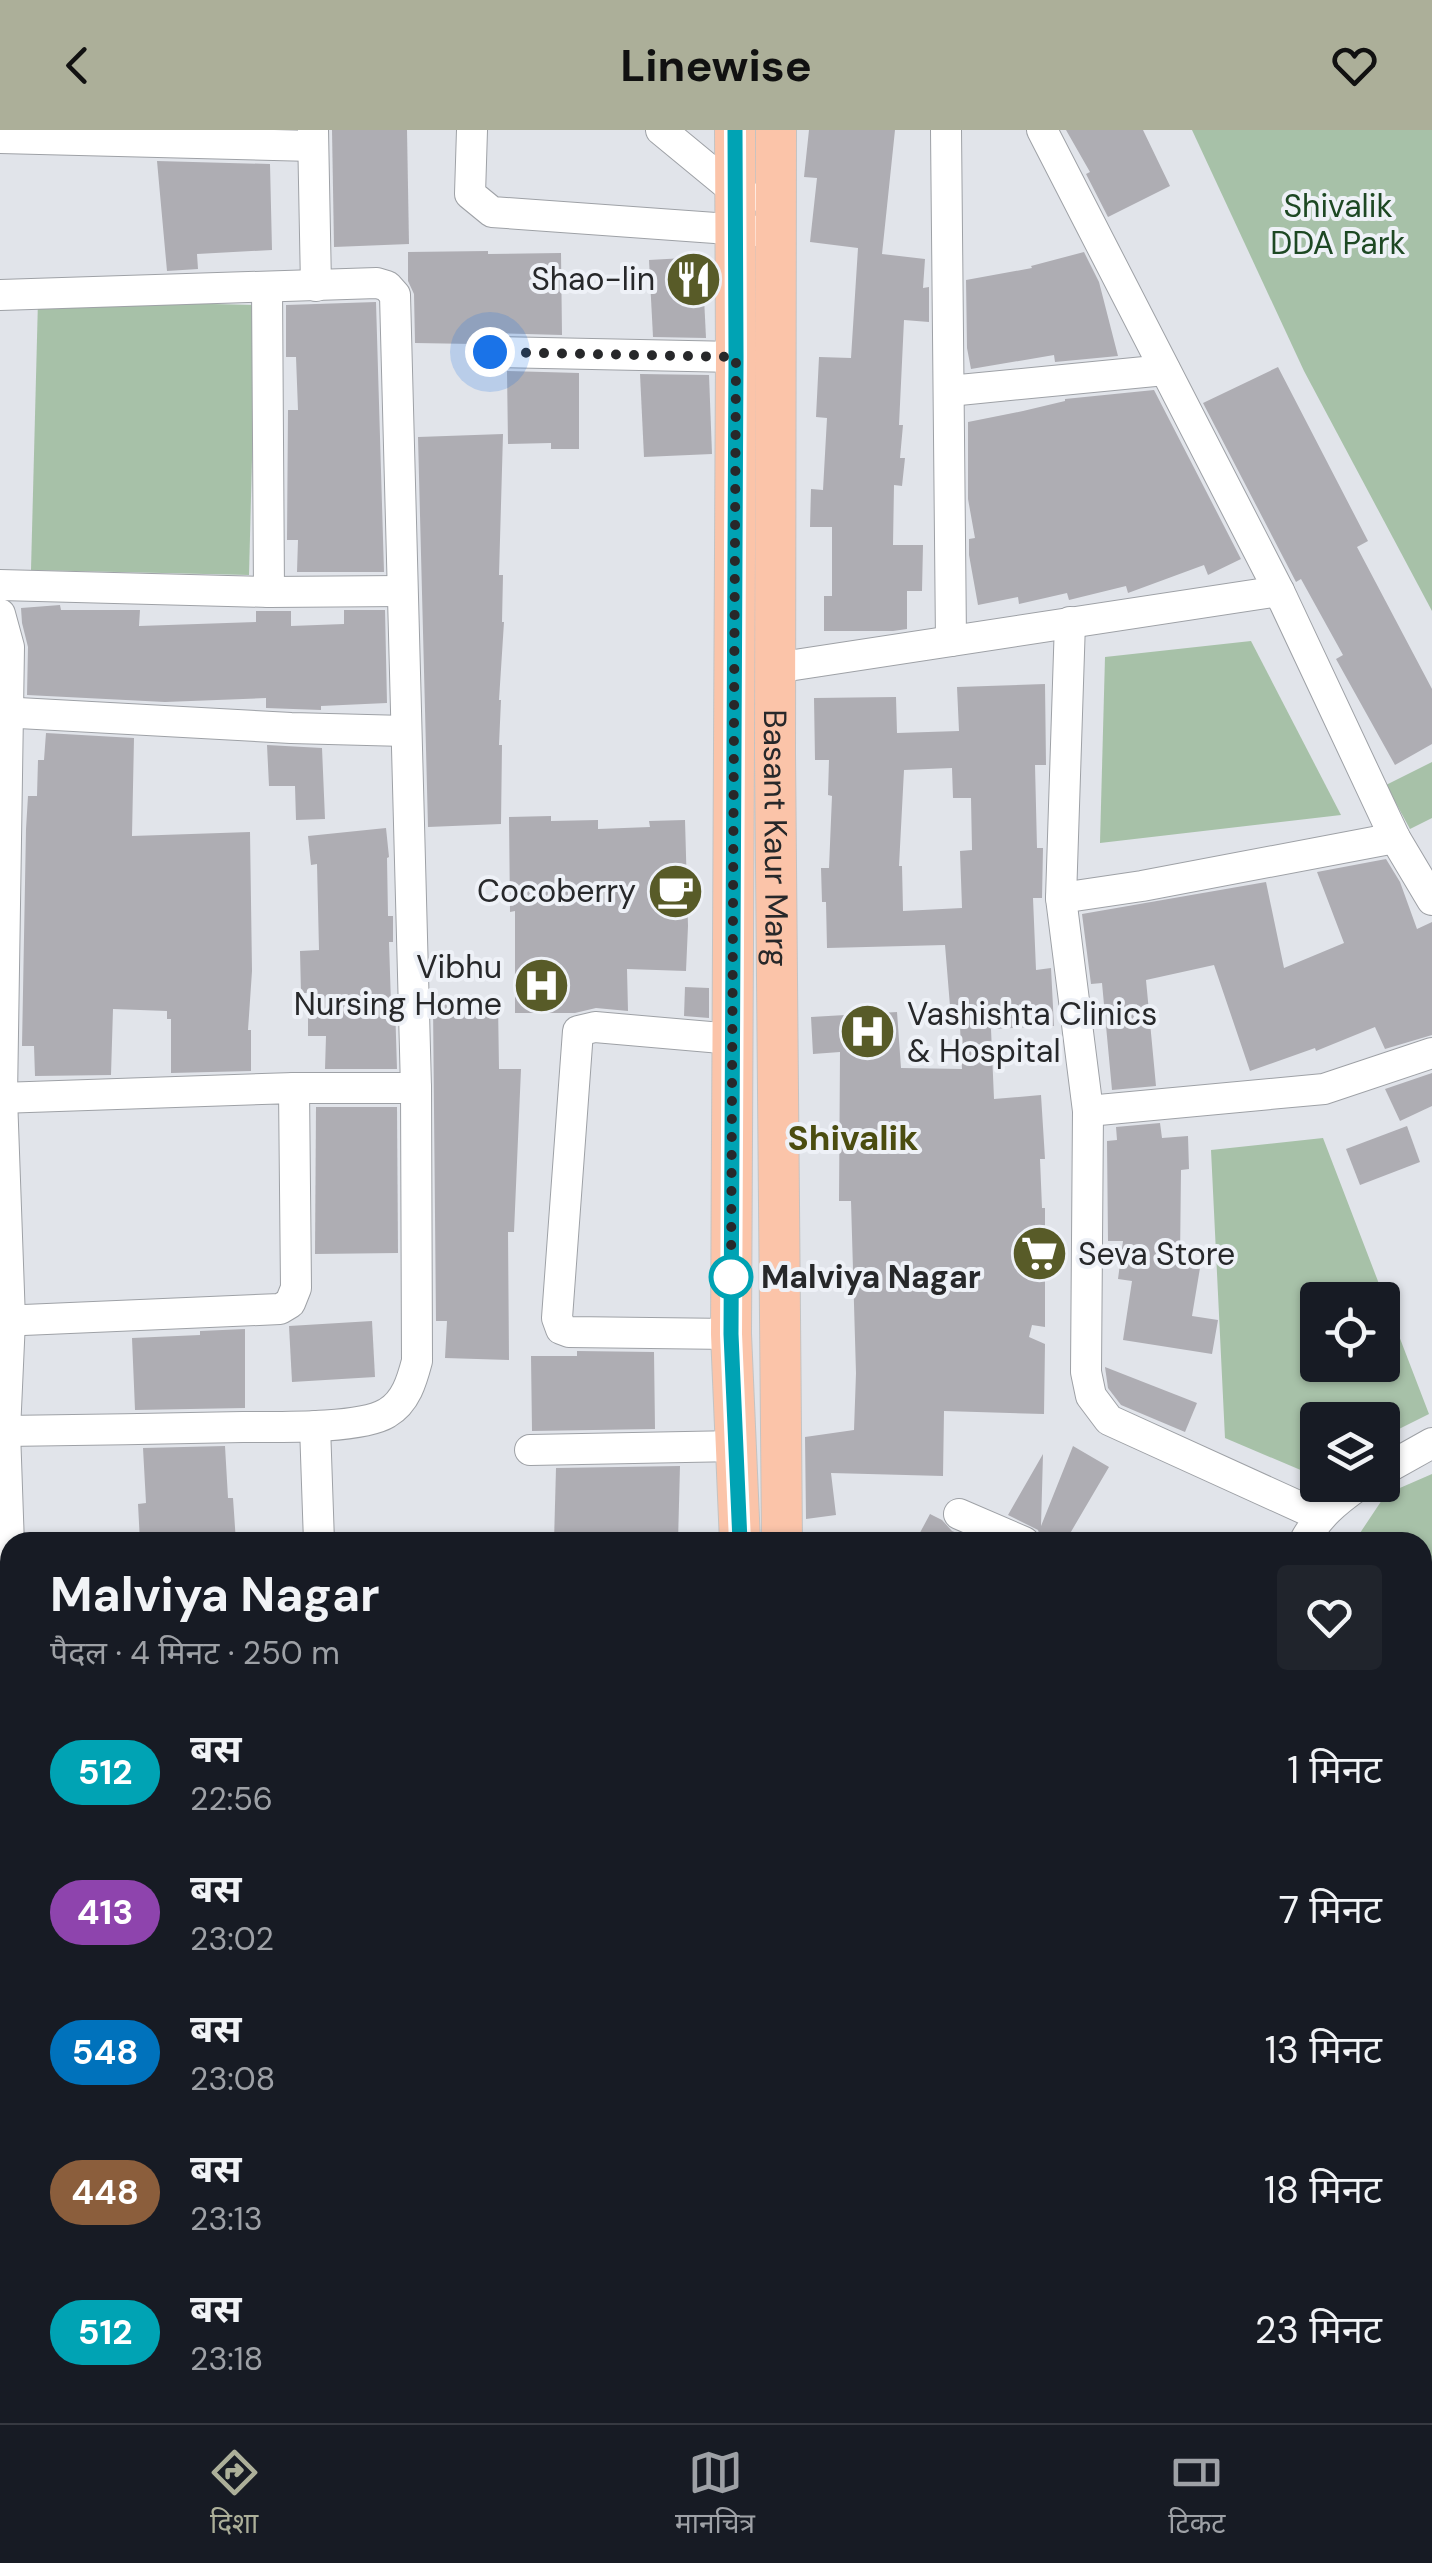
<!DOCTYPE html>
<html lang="hi">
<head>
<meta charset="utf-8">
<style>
  :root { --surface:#171b24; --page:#20242c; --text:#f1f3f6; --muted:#9ea1a6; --line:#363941; --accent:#acaf99 }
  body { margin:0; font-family:"DM Sans","Noto Sans Devanagari",sans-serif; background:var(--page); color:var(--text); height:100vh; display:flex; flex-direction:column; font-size:38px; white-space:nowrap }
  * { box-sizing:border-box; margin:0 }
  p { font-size:32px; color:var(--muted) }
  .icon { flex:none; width:55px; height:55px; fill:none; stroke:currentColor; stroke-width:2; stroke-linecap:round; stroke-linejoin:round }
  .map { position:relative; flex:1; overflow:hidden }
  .drawer { position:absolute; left:0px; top:1402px; width:1432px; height:892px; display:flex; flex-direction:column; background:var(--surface); border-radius:30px 30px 0 0; box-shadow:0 2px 8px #0004 }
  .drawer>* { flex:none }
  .badge { padding:0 20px; border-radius:32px; font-size:35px; line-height:65px }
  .buttons { position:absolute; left:1300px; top:1152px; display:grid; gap:20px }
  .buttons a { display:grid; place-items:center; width:100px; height:100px; border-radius:10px; background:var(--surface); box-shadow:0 2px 8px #0004; font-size:50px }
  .you { position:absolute; width:50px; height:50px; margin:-25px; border:8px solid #fff; border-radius:50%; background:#1a73e8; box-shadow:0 0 0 15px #1a73e833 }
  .map>.badge { position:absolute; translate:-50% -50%; box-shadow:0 0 0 5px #fff }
  .round { display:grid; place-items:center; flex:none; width:105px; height:105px; border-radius:10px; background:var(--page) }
  .head { display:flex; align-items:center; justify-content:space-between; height:170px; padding:0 50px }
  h1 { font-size:48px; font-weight:700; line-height:75px }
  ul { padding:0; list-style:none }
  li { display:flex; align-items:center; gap:30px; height:140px; padding:0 50px }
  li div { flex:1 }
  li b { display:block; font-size:38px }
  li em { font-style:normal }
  li .badge { min-width:110px; font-weight:700; text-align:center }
  header { display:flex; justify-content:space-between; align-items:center; height:130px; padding:0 50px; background:var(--accent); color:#111; font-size:45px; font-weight:700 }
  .tabs { display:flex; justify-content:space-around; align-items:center; height:140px; border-top:2px solid var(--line); background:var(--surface); font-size:28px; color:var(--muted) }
  .tabs a { display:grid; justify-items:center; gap:5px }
  .tabs .on { color:var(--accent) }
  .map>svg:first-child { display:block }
  .green { fill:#a7c1a8; fill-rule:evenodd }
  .building { fill:#aeadb3; fill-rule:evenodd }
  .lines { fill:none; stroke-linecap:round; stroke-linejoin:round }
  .minor-casing { stroke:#9ea1a6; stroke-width:32 }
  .major-casing { stroke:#c3c3c3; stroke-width:42 }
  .minor { stroke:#fff; stroke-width:30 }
  .major { stroke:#fbc4a9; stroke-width:40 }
  .line-casing { stroke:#fff; stroke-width:22 }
  .line { stroke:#00a3b4; stroke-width:15 }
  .walk { stroke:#27282a; stroke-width:10; stroke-dasharray:0 18 }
  .stop-dot { fill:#fff; stroke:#00a3b4; stroke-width:5 }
  .labels { text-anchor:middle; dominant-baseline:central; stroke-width:8; stroke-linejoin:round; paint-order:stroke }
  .park-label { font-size:32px; fill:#1d4823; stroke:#eef1f7 }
  .poi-label { font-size:32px; fill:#27282a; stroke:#eef1f7; text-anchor:end }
  .street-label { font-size:32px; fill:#27282a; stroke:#eef1f7 }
  .stop-label { font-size:32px; font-weight:bold; fill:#27282a; stroke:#eef1f7; text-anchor:start }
  .neighbourhood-label { font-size:35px; font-weight:bold; fill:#4b4d10; stroke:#eef1f7 }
</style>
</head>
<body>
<header><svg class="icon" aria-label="back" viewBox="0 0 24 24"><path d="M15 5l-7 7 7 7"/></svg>Linewise<svg class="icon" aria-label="heart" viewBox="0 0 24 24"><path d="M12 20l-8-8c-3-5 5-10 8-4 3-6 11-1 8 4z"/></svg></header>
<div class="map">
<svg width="1432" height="2293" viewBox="0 0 1432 2293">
  <rect width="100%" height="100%" fill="#e1e4ea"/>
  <g class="green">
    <polygon points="1192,0 1432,0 1432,481 1304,241"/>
    <polygon points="38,170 256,175 249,445 31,440"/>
    <polygon points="1251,511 1341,685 1100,713 1105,527"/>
    <polygon points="1432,632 1432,688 1410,699 1386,655"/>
    <path d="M1323 1008 1429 1284 1383 1307 1382 1290H1318L1317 1340 1310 1344 1225 1308 1211 1020ZM1318 1170H1382V1235H1318Z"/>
    <polygon points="1432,1344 1432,1481 1423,1484 1422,1412 1354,1412 1386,1364"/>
  </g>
  <g class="building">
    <polygon points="332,0 407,0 409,114 334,117"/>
    <polygon points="809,0 895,0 882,124 925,129 923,158 929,157 929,192 904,190 899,295 903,295 900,328 905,328 902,356 894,355 893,415 923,415 922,461 907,461 907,499 893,501 824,501 824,466 832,466 832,397 810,397 811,359 823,360 827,288 816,287 819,227 851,228 858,118 810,112 817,48 804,47"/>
    <polygon points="1066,0 1143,0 1170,56 1108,87 1086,44 1090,42"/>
    <polygon points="157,31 270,34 272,120 197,124 198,139 167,141"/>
    <polygon points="488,121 488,124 561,123 562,205 491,203 481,206 474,214 415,213 414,164 408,151 408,122"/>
    <polygon points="1084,122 1099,152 1118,226 1055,232 1054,225 971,239 967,218 966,150 1032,138 1031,136"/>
    <polygon points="702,127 706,208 653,207 649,130"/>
    <polygon points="376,172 384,442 297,442 298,410 287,410 288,280 298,280 296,227 286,227 286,175"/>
    <polygon points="1278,237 1368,411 1357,417 1432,559 1432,614 1395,635 1336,529 1343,525 1301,449 1296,452 1203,273"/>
    <polygon points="507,241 579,243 579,319 551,319 551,313 508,314"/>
    <polygon points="640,244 709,245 712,324 644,327"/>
    <polygon points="1154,260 1241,429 1208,445 1204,435 1128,463 1126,456 1069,470 1067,463 1019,474 1018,467 978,475 969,425 969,409 975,408 968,369 968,292 1023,281 1065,271 1065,269"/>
    <polygon points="503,304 499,445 503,445 502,492 504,492 499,570 501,570 499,615 502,615 501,694 428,697 418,307"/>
    <polygon points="60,475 61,480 140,480 139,496 256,492 256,481 291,481 291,496 344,494 344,480 385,480 387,573 321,576 321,580 266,578 266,568 165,572 27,565 28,517 22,493 21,478"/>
    <path d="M1045 554 1046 635H1035L1037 718H1043L1042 768H1033L1036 840 1051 838 1054 896 991 899 994 969 1041 965 1045 1029H1040L1042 1078H1045V1197L1032 1195 1029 1207 1045 1214 1044 1284 944 1281 943 1346 831 1343 836 1385 806 1389 805 1307 854 1300 856 1243 851 1071H839L840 922 813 924 811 887 897 882 901 938 962 939 959 875 950 876 945 815 827 818 826 772H822L821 738H829L832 666 828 665 829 630H815L814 568 896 567 897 603 959 601 957 557ZM952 638 953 668H971L972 720 960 721 962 778 903 781 902 736H899L904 640Z"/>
    <polygon points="46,603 134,608 132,706 250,702 252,841 248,900 251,900 251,941 171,943 171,889 167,889 167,881 113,879 111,945 35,946 34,916 22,916 26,699 28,666 37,666 38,630 44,630"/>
    <polygon points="267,615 322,618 325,689 296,690 295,656 269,656"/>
    <polygon points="551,686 551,691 598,690 598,699 650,697 649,691 685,690 688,796 686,841 627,839 628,881 596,878 575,883 515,883 515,781 510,782 509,687"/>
    <polygon points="386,698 389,727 387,728 388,786 393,786 393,812 389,812 391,874 395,874 397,939 325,939 326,906 308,906 308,863 301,863 300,821 319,820 317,734 311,735 308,706"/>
    <polygon points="1386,729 1400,752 1417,799 1432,792 1432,905 1385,919 1375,897 1316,921 1315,918 1250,941 1214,835 1146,850 1156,956 1112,960 1102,853 1091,854 1082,784 1266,752 1284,838 1344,813 1317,742"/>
    <polygon points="685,857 709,858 709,888 684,886"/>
    <polygon points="498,873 499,939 521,939 514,1102 508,1102 509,1230 445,1228 447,1191 436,1191 433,874"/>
    <polygon points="1432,943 1432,976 1400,991 1385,959"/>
    <polygon points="316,977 397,977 398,1123 315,1124"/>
    <polygon points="1160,993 1162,1008 1188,1006 1189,1039 1181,1040 1180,1129 1201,1132 1192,1186 1218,1190 1212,1224 1123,1210 1132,1151 1118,1149 1123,1111 1108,1111 1107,1011 1117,1010 1116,997"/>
    <polygon points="1407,996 1420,1032 1360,1055 1346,1019"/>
    <polygon points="372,1191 375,1247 292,1252 289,1196"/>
    <polygon points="245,1199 245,1278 135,1280 132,1208 200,1205 200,1201"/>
    <polygon points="577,1221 654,1222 655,1299 532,1301 531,1226 577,1226"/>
    <polygon points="1105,1237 1197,1273 1185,1302 1121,1275 1108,1258"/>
    <polygon points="225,1316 228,1368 233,1368 236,1412 140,1412 138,1374 146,1373 143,1318"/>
    <polygon points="1073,1316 1109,1337 1065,1412 1042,1412 1038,1400 1008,1385 1043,1324 1041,1396"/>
    <polygon points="680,1336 678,1412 554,1412 556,1338"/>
    <polygon points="930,1384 942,1390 952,1401 978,1412 915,1412"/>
  </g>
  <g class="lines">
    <defs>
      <g id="minor">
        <polyline points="313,0 316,156"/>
        <polyline points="472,0 470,64 492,82 757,101"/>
        <polyline points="661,0 735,61 749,67"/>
        <polyline points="946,0 951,511"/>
        <polyline points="1042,0 1279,461 1395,708 1432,770"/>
        <polyline points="0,8 313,16"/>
        <polyline points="0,165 377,153 387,156 395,165 416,958"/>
        <polyline points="491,222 736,227"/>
        <polyline points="949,261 1165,240"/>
        <polyline points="0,455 269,462 267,157"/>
        <polyline points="269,462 402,461"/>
        <polyline points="0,484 9,517 2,967 10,1190 5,1301 10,1444"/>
        <polyline points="1070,492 1061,768 1088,981 1086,1242 1091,1266 1109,1290 1320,1386"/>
        <polyline points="775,538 1279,461"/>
        <polyline points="0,582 291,598 405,601"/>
        <polyline points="1061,768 1142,756 1395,708"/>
        <polyline points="0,968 294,958 296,1158 290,1173 280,1179 0,1191"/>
        <polyline points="1088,981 1324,959 1432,923"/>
        <polyline points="731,1204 569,1202 561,1199 557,1188 578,901 595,897 733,909"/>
        <polyline points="315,1296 319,1412"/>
        <path d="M5 1301C84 1300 164 1299 243 1297 277 1297 361 1299 387 1283 406 1272 412 1250 417 1231L416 958H294"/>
        <polyline points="530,1320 737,1316"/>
        <polyline points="1382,1341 1432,1313"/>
        <polyline points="959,1384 1024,1412"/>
        <path d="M1304 1412C1318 1386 1335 1372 1359 1355"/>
        <polyline points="1422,1499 1432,1496"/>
        <polyline points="0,1565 10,1565"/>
        <polyline points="1422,1692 1432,1696"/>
        <polyline points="0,1920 10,1685"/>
        <polyline points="1422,1986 1432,1984"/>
        <polyline points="397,2285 397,2293"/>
        <polyline points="991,2285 991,2293"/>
        <polyline points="1187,2285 1187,2293"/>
      </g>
      <g id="major">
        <polyline points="735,0 736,227 731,1204 740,1412"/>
        <path id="s1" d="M776 0 775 623 782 1412"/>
        <polyline points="737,2285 737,2293"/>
        <polyline points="771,2285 771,2293"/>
      </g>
    </defs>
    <use href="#minor" class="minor-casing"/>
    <use href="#major" class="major-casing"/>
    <use href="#minor" class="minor"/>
    <use href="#major" class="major"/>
  </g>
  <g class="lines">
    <defs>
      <polyline id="line" points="735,0 736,227 731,1204 740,1412"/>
    </defs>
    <use href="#line" class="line-casing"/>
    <use href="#line" class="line"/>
    <polyline class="walk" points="490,222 736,227 731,1147"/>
  </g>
  <defs>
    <symbol id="restaurant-disc" viewBox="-11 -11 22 22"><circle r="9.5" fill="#585b28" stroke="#eef1f7"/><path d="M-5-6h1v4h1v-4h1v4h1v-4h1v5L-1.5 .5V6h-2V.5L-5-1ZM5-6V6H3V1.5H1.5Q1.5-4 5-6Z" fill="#fff"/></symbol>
    <symbol id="cafe-disc" viewBox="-11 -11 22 22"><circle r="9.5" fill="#585b28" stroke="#eef1f7"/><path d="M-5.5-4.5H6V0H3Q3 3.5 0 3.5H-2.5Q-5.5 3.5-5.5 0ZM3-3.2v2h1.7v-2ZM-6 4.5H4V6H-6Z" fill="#fff"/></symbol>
    <symbol id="hospital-disc" viewBox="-11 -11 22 22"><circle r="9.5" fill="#585b28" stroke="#eef1f7"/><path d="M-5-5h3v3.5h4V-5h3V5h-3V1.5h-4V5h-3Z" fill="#fff"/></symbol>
    <symbol id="supermarket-disc" viewBox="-11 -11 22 22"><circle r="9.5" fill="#585b28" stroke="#eef1f7"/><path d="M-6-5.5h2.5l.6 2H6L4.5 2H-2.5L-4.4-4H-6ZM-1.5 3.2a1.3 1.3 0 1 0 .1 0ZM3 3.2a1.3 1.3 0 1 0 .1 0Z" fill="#fff"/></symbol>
  </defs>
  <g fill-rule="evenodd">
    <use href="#restaurant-disc" x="662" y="118" width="63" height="63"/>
    <use href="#cafe-disc" x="644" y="730" width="63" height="63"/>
    <use href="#hospital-disc" x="510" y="824" width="63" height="63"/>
    <use href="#hospital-disc" x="836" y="870" width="63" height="63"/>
    <use href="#supermarket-disc" x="1008" y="1092" width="63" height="63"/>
  </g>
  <circle class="stop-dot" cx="731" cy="1147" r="20"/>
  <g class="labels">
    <g class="park-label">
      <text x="1338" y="76">Shivalik<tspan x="1338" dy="37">DDA Park</tspan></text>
    </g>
    <g class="poi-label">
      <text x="655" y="149">Shao-lin</text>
      <text x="636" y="761">Cocoberry</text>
      <text x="502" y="837">Vibhu<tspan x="502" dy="37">Nursing Home</tspan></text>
      <text x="907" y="884" text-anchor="start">Vashishta Clinics<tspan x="907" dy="37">&amp; Hospital</tspan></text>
      <text x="1078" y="1124" text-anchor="start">Seva Store</text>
    </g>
    <g class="street-label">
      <text stroke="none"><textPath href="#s1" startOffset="708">Basant Kaur Marg</textPath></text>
    </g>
    <g class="stop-label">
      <text x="761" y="1147">Malviya Nagar</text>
    </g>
    <g class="neighbourhood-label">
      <text x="853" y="1008">Shivalik</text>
    </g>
  </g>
</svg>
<div class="buttons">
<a><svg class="icon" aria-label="locate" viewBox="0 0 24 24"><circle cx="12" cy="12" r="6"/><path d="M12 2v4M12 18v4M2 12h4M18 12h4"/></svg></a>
<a><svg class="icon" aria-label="layers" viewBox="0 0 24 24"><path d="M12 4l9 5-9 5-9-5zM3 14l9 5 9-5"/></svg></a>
</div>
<div class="you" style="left:490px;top:222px"></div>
<section class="drawer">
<div class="head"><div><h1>Malviya Nagar</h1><p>पैदल · 4 मिनट · 250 m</p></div><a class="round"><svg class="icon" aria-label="heart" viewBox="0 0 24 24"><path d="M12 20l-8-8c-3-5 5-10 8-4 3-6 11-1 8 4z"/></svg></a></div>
<ul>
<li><span class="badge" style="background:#00a3b4;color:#fff">512</span><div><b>बस</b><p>22:56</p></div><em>1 मिनट</em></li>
<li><span class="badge" style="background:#8e44ad;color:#fff">413</span><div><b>बस</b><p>23:02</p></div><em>7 मिनट</em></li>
<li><span class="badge" style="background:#0072bc;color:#fff">548</span><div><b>बस</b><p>23:08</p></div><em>13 मिनट</em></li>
<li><span class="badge" style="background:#8b5e3c;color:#fff">448</span><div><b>बस</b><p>23:13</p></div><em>18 मिनट</em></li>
<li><span class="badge" style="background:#00a3b4;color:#fff">512</span><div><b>बस</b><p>23:18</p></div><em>23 मिनट</em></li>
</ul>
</section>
</div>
<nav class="tabs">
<a class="on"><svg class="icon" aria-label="directions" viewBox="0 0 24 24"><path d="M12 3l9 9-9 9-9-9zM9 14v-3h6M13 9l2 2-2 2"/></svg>दिशा</a>
<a><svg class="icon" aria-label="map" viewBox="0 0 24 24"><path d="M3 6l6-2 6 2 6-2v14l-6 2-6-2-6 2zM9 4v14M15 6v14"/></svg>मानचित्र</a>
<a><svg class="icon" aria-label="tickets" viewBox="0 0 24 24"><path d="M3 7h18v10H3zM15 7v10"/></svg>टिकट</a>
</nav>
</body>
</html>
